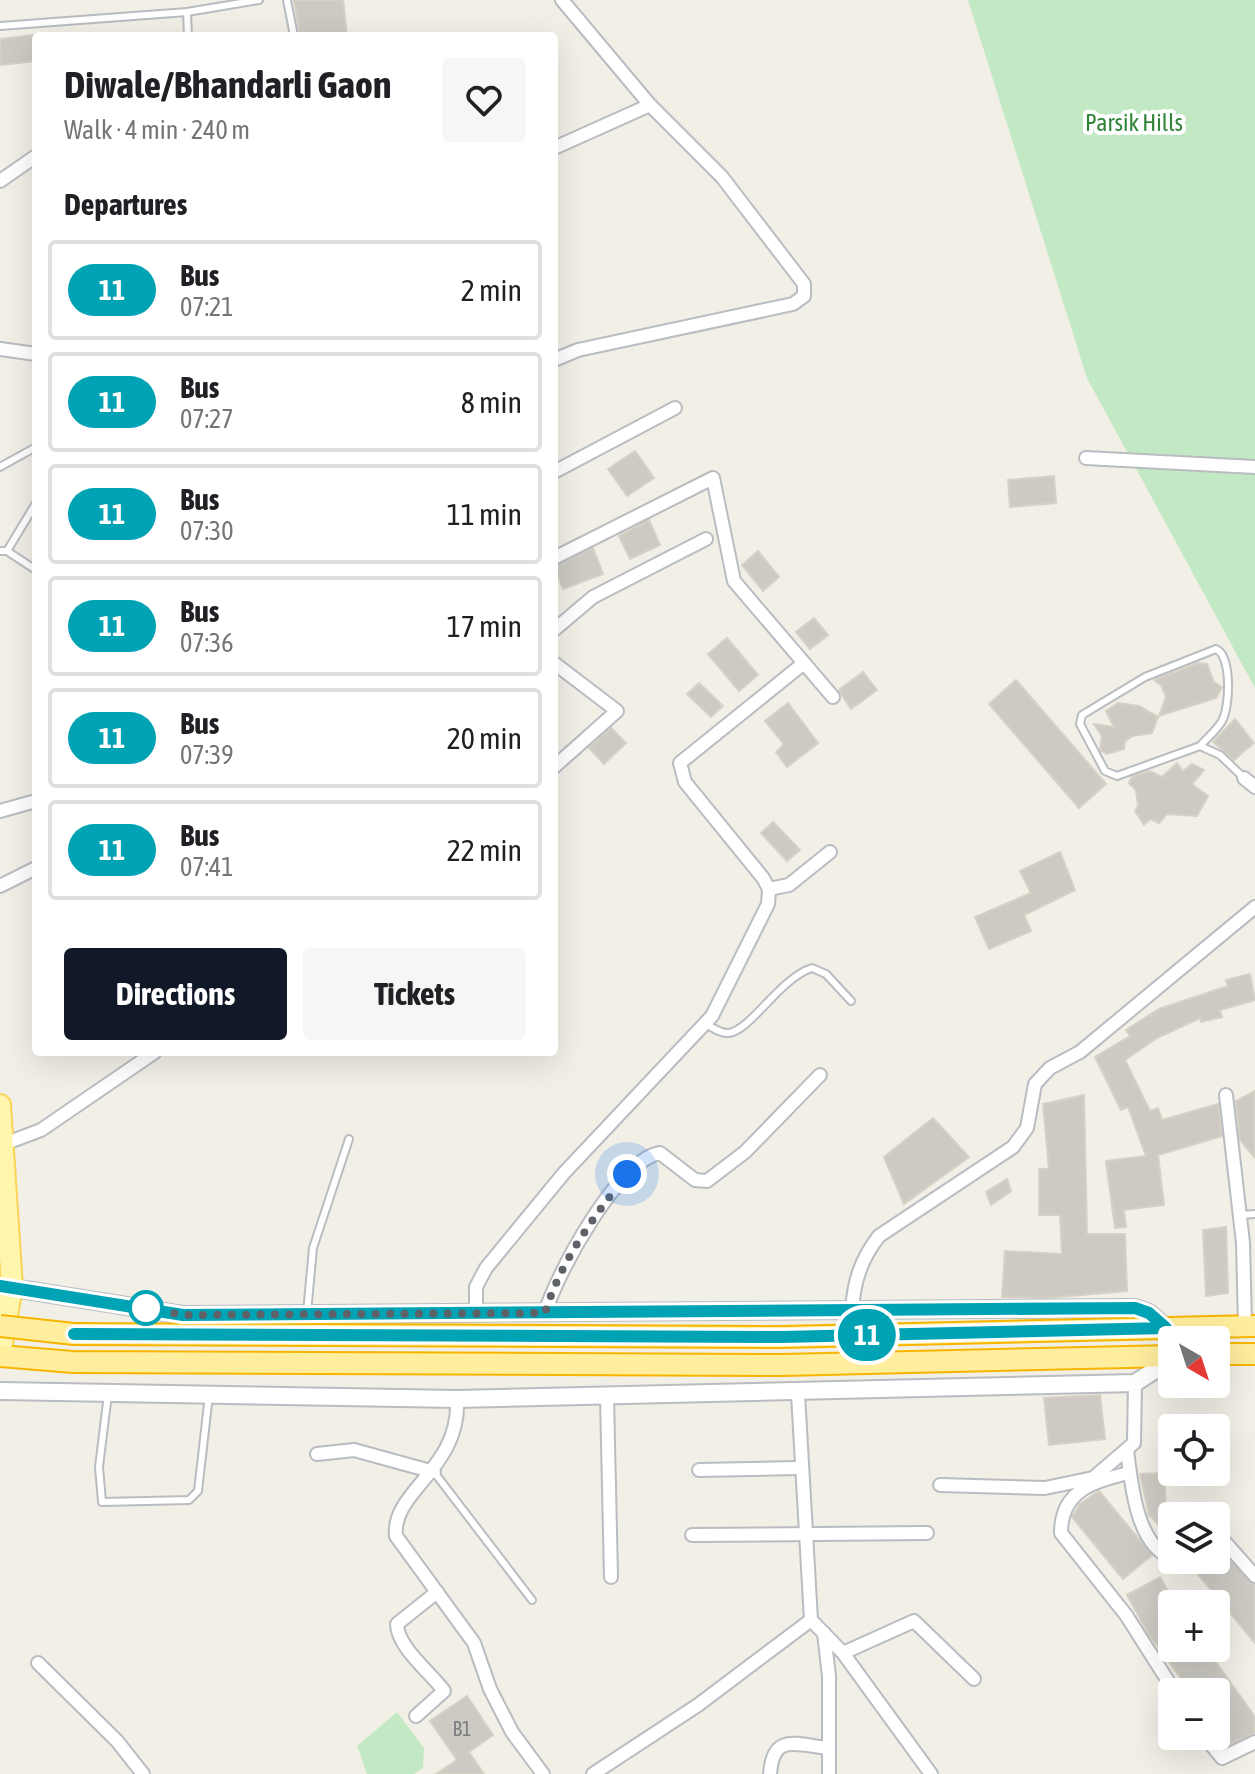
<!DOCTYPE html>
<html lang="en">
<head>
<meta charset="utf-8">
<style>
  :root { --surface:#fff; --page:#f6f6f6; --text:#202124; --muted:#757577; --line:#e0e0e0; --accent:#111827 }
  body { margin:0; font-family:"Asap Condensed",sans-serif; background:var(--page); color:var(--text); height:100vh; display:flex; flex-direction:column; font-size:30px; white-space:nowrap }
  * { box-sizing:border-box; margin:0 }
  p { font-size:26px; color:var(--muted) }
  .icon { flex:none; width:44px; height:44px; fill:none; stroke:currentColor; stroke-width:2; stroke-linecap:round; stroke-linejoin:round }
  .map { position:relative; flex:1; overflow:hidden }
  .panel { position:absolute; left:32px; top:32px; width:526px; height:1024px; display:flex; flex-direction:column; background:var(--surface); border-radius:8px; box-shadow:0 8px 32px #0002 }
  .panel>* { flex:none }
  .badge { padding:0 16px; border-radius:26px; font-size:28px; line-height:52px }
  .needle { width:52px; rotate:141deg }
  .fabs { position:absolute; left:1158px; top:1326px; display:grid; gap:16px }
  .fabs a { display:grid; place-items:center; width:72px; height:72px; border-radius:8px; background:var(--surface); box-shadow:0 8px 32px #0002; font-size:40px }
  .you { position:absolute; width:40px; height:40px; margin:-20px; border:6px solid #fff; border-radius:50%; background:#1a73e8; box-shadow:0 0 0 12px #1a73e833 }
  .map>.badge { position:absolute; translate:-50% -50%; box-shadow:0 0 0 4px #fff }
  h2 { padding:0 32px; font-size:30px; line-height:72px }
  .round { display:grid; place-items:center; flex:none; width:84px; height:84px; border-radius:8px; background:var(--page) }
  .headline { display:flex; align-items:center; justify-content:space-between; height:136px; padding:0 32px }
  h1 { font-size:38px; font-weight:700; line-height:60px }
  .cta { display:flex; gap:16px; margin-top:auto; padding:16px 32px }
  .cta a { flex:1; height:92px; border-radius:8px; background:var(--accent); color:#fff; font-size:32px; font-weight:700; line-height:92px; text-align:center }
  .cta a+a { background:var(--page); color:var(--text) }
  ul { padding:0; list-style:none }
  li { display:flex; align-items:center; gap:24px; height:100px; margin:0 16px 12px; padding:0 16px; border:4px solid var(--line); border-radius:8px }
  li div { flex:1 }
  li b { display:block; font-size:30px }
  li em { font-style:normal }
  li .badge { min-width:88px; font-weight:700; text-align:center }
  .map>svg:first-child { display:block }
  .green { fill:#c2e9c4 }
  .building { fill:#cccac3; stroke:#d6d1c4; stroke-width:2 }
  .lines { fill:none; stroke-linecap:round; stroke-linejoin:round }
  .service-casing { stroke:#b9bcc1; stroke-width:10 }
  .minor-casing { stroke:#b9bcc1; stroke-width:16 }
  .tertiary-casing { stroke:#b9bcc1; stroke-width:20 }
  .primary-casing { stroke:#fad357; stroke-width:24 }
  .trunk-casing { stroke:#f7b500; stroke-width:24 }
  .service { stroke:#fff; stroke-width:6 }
  .minor { stroke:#fff; stroke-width:12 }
  .tertiary { stroke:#fff; stroke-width:16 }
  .primary { stroke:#fff5ad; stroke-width:20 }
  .trunk { stroke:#ffee9e; stroke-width:20 }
  .trunk-bridge-casing { stroke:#f7b500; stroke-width:24; stroke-linecap:butt }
  .trunk-bridge { stroke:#ffee9e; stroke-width:20 }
  .line-casing { stroke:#fff; stroke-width:18 }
  .line { stroke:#00a3b4; stroke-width:12 }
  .walk { stroke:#5e6268; stroke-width:8; stroke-dasharray:0 14.4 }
  .stop-dot { fill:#fff; stroke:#00a3b4; stroke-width:4 }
  .labels { text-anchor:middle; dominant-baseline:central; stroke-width:8; stroke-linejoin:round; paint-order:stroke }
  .number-label { font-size:20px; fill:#7a7c7f }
  .park-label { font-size:24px; fill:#308438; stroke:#fff }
</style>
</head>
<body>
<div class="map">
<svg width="1255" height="1774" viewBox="0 0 1255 1774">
  <rect width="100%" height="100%" fill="#f1efe6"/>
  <g class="green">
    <polygon points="968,0 1255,0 1255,688 1087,378"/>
    <polygon points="397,1712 424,1748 423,1768 414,1774 367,1774 357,1746"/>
  </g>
  <g class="building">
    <polygon points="294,0 343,0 347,36 300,36"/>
    <polygon points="33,35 36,61 0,65 0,39"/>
    <polygon points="635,451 654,478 627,496 608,469"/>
    <polygon points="1054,476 1056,503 1010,507 1008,480"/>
    <polygon points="649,520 660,545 630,559 619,536"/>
    <polygon points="593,548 603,574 563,589 554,567"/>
    <polygon points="758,551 779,577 763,591 742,565"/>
    <polygon points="814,618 828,635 810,649 796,632"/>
    <polygon points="727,638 758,675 739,691 708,654"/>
    <polygon points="1198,663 1207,664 1214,682 1222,687 1216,698 1159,716 1166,697 1161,685 1154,680"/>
    <polygon points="863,672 877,690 851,709 839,690"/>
    <polygon points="1016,680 1106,784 1079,808 989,704"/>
    <polygon points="699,683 723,706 711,717 687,694"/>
    <polygon points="788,703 818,743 787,767 776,752 784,744 765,721"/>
    <polygon points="1118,703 1139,706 1158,717 1152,733 1133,736 1125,741 1124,749 1107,754 1100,750 1102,736 1094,724 1114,727 1106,711"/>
    <polygon points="1235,719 1254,743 1234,760 1213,742"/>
    <polygon points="611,728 626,743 604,764 589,748"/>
    <polygon points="1177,763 1183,771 1192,764 1204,770 1192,784 1208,796 1197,816 1167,814 1159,823 1150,819 1144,825 1135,811 1138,806 1136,790 1129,783 1132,777 1150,771 1162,777"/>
    <polygon points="773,822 800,850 787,861 761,833"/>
    <polygon points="1060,852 1075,890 1024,915 1031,931 989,949 975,917 1031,893 1020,871"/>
    <polygon points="1250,974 1255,1000 1220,1010 1222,1017 1201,1022 1200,1018 1157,1038 1125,1060 1150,1111 1158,1108 1162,1120 1218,1104 1222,1136 1158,1155 1164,1205 1124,1210 1126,1227 1115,1228 1106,1161 1146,1156 1128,1107 1121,1110 1095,1057 1130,1036 1126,1030 1159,1009 1228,986 1226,980"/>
    <polygon points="1255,1091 1255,1158 1240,1140 1236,1101"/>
    <polygon points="1084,1095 1087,1234 1125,1234 1127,1291 1046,1298 1002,1297 1005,1251 1062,1254 1060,1215 1039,1215 1039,1169 1049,1169 1043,1104"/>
    <polygon points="933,1118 969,1157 904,1204 884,1157"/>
    <polygon points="1007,1179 1011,1191 991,1205 986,1192"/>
    <polygon points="1226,1227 1228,1293 1206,1296 1203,1230"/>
    <polygon points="1100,1395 1105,1439 1049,1445 1044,1398"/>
    <polygon points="1164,1473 1168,1534 1149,1515 1140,1474"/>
    <polygon points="1099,1491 1152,1555 1123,1579 1072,1517 1080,1504"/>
    <polygon points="1216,1546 1255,1585 1255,1643 1186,1560 1216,1560"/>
    <polygon points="1160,1577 1172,1598 1172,1648 1199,1648 1205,1659 1211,1655 1255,1717 1254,1733 1229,1745 1216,1725 1216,1692 1191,1692 1148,1633 1127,1595"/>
    <polygon points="467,1696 493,1735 469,1752 484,1774 436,1774 457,1760 430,1721"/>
  </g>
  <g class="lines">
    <defs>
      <g id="service">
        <polyline points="287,0 294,36"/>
        <polyline points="187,12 188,36"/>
        <polyline points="0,26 187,12 259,0"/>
        <polyline points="0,467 36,447"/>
        <polyline points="0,551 7,551 36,570"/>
        <polyline points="7,551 36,503"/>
        <path d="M1200 746C1207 738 1217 730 1222 721 1230 707 1232 656 1216 649L1145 677 1082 715 1080 724 1105 771 1117 776 1200 746 1220 755 1244 778"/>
        <path d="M706 1024C713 1028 721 1034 729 1033 751 1030 780 978 812 968L826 974 851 1001"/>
        <polyline points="1240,1215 1255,1214"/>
        <polyline points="307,1313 313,1248 349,1139"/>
        <polyline points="108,1394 99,1467 102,1502 189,1500 198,1491 209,1395"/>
        <polyline points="434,1472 532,1600"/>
      </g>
      <g id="minor">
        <polyline points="562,0 650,105"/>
        <polyline points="554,148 650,105 722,177 804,284 804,296 793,304 578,350 554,360"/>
        <polyline points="0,181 36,156"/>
        <polyline points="0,349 36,354"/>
        <polyline points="1086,458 1255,467"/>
        <polyline points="554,472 675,408"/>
        <polyline points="554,558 713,478 734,581 833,697"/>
        <polyline points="554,630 593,597 706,539"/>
        <polyline points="554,663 617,711 554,767"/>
        <polyline points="1244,778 1255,787"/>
        <polyline points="0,811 36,801"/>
        <polyline points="0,886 36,868"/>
        <polyline points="769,889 789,885 830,852"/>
        <polyline points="1226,1095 1243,1243 1245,1326"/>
        <polyline points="4,1144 41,1130 155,1052"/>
        <path d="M852 1310C854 1281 861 1259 879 1236L1013 1147 1027 1128 1035 1084 1050 1068 1080 1052 1255 907"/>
        <path d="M545 1313C557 1273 618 1160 660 1153L695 1180 707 1181 745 1152 820 1075"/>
        <polyline points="476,1314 476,1287 486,1268 564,1173 712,1016 768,904 769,889 763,878 685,782 680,763 804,663"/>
        <polyline points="798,1394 811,1620 843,1653 931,1774"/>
        <polyline points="607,1397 611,1577"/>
        <path d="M457 1399C461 1469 391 1491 396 1536L474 1643 490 1689 512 1732 543 1774"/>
        <path d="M1127 1450C1131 1481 1136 1546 1172 1558"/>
        <polyline points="317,1454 354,1450 434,1472"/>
        <polyline points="699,1470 800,1468"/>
        <path d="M1129 1473C1093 1481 1061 1491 1061 1533L1126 1615 1175 1692"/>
        <polyline points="940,1485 1045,1488 1093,1478 1134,1443 1135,1383"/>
        <polyline points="1216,1532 1255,1576"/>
        <polyline points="692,1535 927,1533"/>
        <polyline points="824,1633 829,1676 829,1774"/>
        <polyline points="843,1653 914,1621 974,1679"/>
        <polyline points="38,1663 117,1741 143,1774"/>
        <path d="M416 1716 444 1691C431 1673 397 1647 397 1624L437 1592"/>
        <polyline points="1204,1736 1222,1758 1255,1742"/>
        <polyline points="593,1774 698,1705 811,1620"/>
        <path d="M770 1774C773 1732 797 1745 829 1748"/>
      </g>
      <g id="tertiary">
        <polyline points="0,1286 183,1315 1135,1308 1149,1313 1166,1328"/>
        <polyline points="0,1391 457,1399 1135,1383 1172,1359"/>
      </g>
      <polyline id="primary" points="0,1105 12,1287 0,1355"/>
      <g id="trunk">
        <polyline points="74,1334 782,1337 1255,1326"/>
        <polyline points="1216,1354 1255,1354"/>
        <polyline points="0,1356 73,1362 782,1365 1172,1356"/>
      </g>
    </defs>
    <use href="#service" class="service-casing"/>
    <use href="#minor" class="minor-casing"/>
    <use href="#tertiary" class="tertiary-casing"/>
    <use href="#primary" class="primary-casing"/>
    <use href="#trunk" class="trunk-casing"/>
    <use href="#service" class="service"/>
    <use href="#minor" class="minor"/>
    <use href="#tertiary" class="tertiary"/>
    <use href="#primary" class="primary"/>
    <use href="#trunk" class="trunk"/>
    <defs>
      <polyline id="trunk-bridge" points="0,1326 74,1334"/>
    </defs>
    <use href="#trunk-bridge" class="trunk-bridge-casing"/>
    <use href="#trunk-bridge" class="trunk-bridge"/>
  </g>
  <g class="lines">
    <defs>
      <polyline id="line" points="0,1286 183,1315 1135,1308 1149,1313 1166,1328 782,1337 74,1334"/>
    </defs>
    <use href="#line" class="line-casing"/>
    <use href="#line" class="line"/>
    <path class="walk" d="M146 1308 183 1315 545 1313C561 1260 594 1217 627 1174"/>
  </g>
  <circle class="stop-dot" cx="146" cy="1308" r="16"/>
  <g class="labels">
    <g class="number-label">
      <text x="462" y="1728">B1</text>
    </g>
    <g class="park-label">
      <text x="1134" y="122">Parsik Hills</text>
    </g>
  </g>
</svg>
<div class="fabs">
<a><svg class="needle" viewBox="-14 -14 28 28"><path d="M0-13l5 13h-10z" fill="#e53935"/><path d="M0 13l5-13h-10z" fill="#757577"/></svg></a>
<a><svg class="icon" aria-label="locate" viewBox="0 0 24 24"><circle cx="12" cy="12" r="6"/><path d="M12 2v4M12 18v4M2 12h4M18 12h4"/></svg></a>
<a><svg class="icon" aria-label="layers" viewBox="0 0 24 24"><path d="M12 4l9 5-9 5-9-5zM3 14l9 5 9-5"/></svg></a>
<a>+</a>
<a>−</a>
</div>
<div class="you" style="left:627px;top:1174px"></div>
<b class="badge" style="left:867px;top:1335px;background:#00a3b4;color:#fff">11</b>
<section class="panel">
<div class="headline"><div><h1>Diwale/Bhandarli Gaon</h1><p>Walk · 4 min · 240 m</p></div><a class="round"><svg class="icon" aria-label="heart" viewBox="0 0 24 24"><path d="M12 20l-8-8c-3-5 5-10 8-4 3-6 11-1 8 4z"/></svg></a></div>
<h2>Departures</h2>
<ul>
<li><span class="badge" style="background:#00a3b4;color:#fff">11</span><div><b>Bus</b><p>07:21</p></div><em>2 min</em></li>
<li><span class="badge" style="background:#00a3b4;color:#fff">11</span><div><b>Bus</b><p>07:27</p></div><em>8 min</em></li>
<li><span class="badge" style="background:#00a3b4;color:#fff">11</span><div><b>Bus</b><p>07:30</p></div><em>11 min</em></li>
<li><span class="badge" style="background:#00a3b4;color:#fff">11</span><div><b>Bus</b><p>07:36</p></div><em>17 min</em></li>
<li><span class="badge" style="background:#00a3b4;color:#fff">11</span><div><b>Bus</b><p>07:39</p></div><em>20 min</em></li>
<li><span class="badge" style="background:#00a3b4;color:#fff">11</span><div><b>Bus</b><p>07:41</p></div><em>22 min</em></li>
</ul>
<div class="cta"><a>Directions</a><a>Tickets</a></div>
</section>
</div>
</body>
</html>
